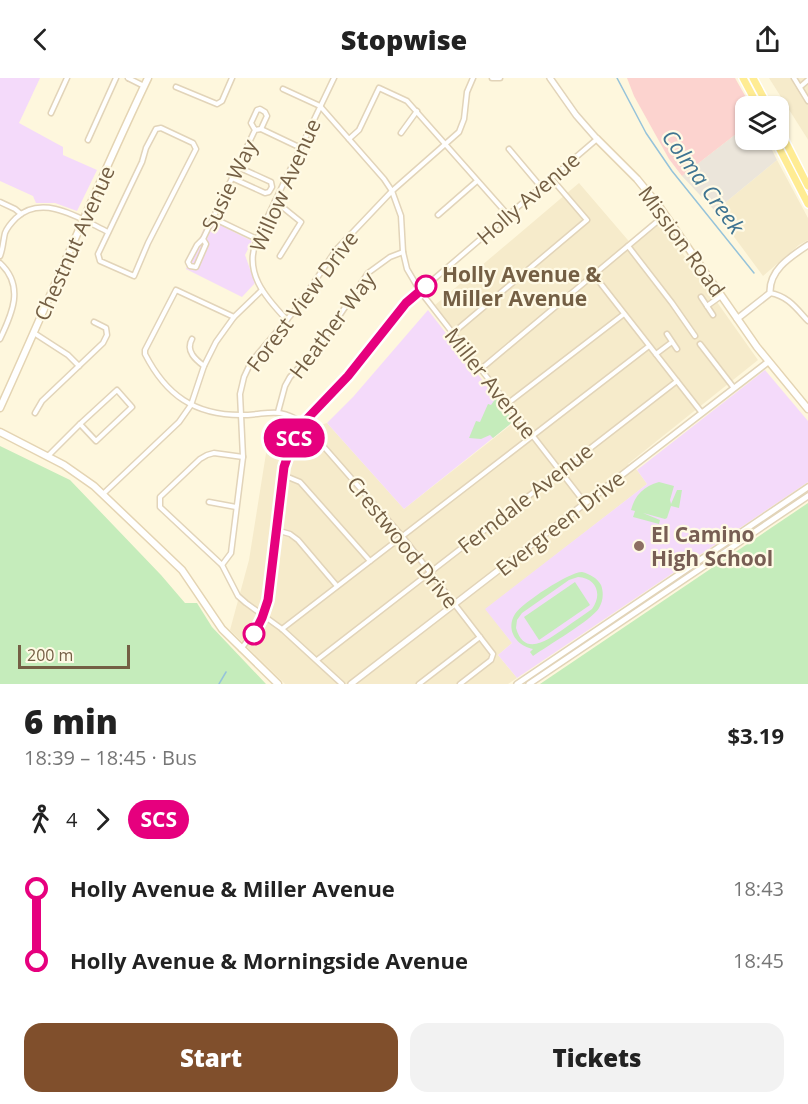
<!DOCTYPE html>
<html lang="en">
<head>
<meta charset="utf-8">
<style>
  :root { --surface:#fff; --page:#f2f2f2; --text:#222; --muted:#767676; --accent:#804f2c }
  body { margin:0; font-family:"Open Sans",sans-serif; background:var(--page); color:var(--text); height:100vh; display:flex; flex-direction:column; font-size:22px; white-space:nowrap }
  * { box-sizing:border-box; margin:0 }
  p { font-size:20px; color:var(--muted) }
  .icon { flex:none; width:33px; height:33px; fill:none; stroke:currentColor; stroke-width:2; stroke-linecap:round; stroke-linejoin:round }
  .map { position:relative; height:606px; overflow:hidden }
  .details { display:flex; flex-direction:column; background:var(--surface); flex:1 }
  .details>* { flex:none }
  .badge { padding:0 12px; border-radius:20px; font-size:21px; line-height:39px }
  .buttons { position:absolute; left:735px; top:18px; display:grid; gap:12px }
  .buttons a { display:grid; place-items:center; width:54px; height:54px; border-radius:12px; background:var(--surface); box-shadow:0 2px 4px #0004; font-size:30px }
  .scale { position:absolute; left:18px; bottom:15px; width:112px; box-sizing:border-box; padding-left:6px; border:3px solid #745f44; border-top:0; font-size:16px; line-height:21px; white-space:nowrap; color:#745f44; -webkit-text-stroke:4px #fffae5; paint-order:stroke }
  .map>.badge { position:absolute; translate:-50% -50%; box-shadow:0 0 0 3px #fff }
  .legs { display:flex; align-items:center; gap:9px; height:66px; padding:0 24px; font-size:20px }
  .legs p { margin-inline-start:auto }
  .headline { display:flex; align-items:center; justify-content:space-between; height:102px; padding:0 24px }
  h1 { font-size:33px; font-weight:800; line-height:45px }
  .action { display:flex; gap:12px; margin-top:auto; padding:12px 24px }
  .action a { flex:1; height:69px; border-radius:18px; background:var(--accent); color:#fff; font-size:24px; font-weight:800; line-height:69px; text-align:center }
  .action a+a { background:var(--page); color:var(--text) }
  ul { padding:0 24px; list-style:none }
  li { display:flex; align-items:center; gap:21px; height:72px; font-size:22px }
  li i { display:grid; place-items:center; width:9px; height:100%; margin:0 8px; background:currentColor }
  li i::after { content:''; width:15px; height:15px; margin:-8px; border:4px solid; border-radius:50%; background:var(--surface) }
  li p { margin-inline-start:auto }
  li:first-child i { background:linear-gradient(#0000 50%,currentColor 0) }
  li:last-child i { background:linear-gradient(currentColor 50%,#0000 0) }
  header { display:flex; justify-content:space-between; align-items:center; height:78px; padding:0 24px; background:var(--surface); font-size:27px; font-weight:800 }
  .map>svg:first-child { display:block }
  .residential { fill:#f6ebcb }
  .industrial { fill:#ebe5da }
  .education { fill:#f4dafa }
  .medical { fill:#fcd3cf }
  .green { fill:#c5ecbb; fill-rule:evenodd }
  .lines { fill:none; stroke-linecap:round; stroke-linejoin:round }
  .stream { stroke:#96c3da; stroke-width:1.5 }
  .minor-casing { stroke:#e2d4b9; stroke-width:7 }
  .tertiary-casing { stroke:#e2d4b9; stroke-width:8 }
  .secondary-casing { stroke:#e4d4b3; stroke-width:9 }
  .primary-casing { stroke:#fff; stroke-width:10 }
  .minor { stroke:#fff; stroke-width:4 }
  .tertiary { stroke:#fff; stroke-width:5 }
  .secondary { stroke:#fff; stroke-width:6 }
  .primary { stroke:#ffec93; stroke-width:7 }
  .line-1-casing { stroke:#fff; stroke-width:14 }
  .line-1 { stroke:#e6007e; stroke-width:9 }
  .stop-1-dot { fill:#fff; stroke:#e6007e; stroke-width:3 }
  .education-dot { fill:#8d6e63; stroke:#fffae5; stroke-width:2 }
  .labels { text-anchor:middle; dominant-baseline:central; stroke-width:4.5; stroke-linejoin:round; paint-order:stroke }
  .street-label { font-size:21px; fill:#745f44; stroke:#fffae5 }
  .stop-label { font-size:21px; font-weight:bold; fill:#745f44; stroke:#fffae5; text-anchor:start }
  .education-label { font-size:21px; font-weight:bold; fill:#785e54; stroke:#fffae5; text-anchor:start }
  .water-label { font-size:22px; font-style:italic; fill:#3f7491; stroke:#fffae5 }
</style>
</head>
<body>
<header><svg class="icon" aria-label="back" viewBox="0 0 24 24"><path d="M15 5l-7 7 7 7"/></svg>Stopwise<svg class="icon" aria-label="share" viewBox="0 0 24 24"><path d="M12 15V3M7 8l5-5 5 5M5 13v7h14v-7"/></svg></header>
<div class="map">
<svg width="808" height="606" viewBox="0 0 808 606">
  <rect width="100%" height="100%" fill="#fef7dd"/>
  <g class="residential">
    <polygon points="769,0 808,0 808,62 807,60"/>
    <polygon points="777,82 808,140 808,162 799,167 763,198 715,133"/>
    <polygon points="579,105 633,168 661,145 758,282 628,386 637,392 647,406 486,531 512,565 498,577 517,600 508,606 285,606 230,552 249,482 268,363 327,345 404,431 522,338 435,227"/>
  </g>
  <polygon class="industrial" points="745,49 746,62 767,62 777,82 715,133 682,98"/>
  <g class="education">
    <polygon points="0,0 40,0 19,45 63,69 63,77 97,92 77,133 55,125 36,125 33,118 0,103"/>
    <polygon points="208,141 252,163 245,177 255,205 242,219 186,191"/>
    <polygon points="428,232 514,343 404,431 327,345 353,319"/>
    <polygon points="765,292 808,343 808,404 517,600 498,577 512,565 485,531 647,406 637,392"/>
  </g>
  <polygon class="medical" points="627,0 735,0 751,28 746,28 745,49 682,98 669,81 634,18"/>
  <g class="green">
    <polygon points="496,320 514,343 493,360 490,357 481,361 469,360 476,343 480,344 488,326 491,327"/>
    <polygon points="0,368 70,402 161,497 185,525 197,525 212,549 266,606 0,606"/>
    <path d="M659 404 674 408 670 422 671 426 677 412H682L679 430 671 428 667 440 665 441 643 435 660 442 659 446 633 439 635 433 631 432C635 417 644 408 659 404Z"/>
    <polygon points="808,425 808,606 540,606"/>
    <path d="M582 494C590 496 597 500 601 507 604 515 603 523 599 530 592 542 547 568 533 578L530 574 533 571C517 568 505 552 515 536 522 525 569 494 582 494ZM578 499C596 500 603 516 592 531 584 537 574 543 565 550 550 560 525 581 516 550L517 542 522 535 569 502Z"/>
    <polygon points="575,504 590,527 539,562 524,539"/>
  </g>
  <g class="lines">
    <g class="stream">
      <polyline points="617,0 646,55 672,93 754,195"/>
      <polyline points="219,606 226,594"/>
    </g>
    <defs>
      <g id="minor">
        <polyline points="128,0 144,8"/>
        <polyline points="492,0 500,0"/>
        <polyline points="794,0 808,23"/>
        <polyline points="176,9 217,26 222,23 232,0"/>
        <polyline points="800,9 808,2"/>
        <polyline points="283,11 320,28 384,101 392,113 401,138 403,174 407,191 420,213 585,425"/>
        <polyline points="51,35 67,0"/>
        <polygon points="161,50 193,65 196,71 148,165 134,198 100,183 98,176 142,84 146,70 156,51"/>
        <polyline points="261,51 301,70"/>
        <polyline points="401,55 417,33"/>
        <polyline points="349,61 359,52 379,10 407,23 508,137"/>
        <polyline points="88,62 116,0"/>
        <polyline points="509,71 541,109"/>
        <polyline points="232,100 265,115 269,114 272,109 271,104 238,89"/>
        <polyline points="275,123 301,144 280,178"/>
        <polyline points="0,124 15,131 21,136"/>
        <polyline points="438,137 477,103"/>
        <polyline points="213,140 257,161"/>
        <polyline points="203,161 255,52 261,51 267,38 265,34 260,31 257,32 251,45 255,52"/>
        <polygon points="203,161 206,166 196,189 190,188 188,184 197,167"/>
        <polyline points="628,168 672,225 695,258"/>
        <path d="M0 178C3 171 3 163 5 155 7 150 12 144 16 140 43 115 81 141 108 154"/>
        <path d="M0 185C25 208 12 236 0 261"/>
        <polyline points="594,197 702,335"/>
        <path d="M770 215C788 218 796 230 808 243"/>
        <polyline points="701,219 713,237"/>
        <polyline points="707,228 721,218"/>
        <path d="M234 239 176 212 145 272V276C166 317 194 337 241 337 269 337 277 328 303 345L402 458 493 576 491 582 460 606"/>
        <path d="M287 242C265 219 243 194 257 161L334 0"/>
        <polyline points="34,255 68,277 79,288"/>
        <polyline points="453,255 587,142 551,100"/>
        <polyline points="667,256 677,271"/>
        <path d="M192 261C185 273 196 282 204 288"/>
        <polyline points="700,266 734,310"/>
        <polyline points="656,276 672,264"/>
        <polyline points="481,291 665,137"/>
        <polygon points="117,312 132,329 96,363 80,346"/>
        <polyline points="507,326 624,236"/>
        <polyline points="278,334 285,308 290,299 319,268 368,195 390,179 403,174"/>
        <polyline points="35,335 42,323 103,265 107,257 106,250 94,244"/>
        <polyline points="48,378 80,346"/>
        <polyline points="243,379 214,375 207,377 200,381 160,419 160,429 222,487 238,518 246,525 282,551 342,606"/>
        <polyline points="283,397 300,404 370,483"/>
        <polyline points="103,416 179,344 191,327 204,288 216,264 234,239 262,212"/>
        <polyline points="209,424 236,429"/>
        <polyline points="276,452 290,456 298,462 337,508"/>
        <polyline points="222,487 231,475 243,379 240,316 244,299 251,284 296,231 336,172 392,113 459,54 464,41 467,14 473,0"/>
        <polyline points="282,551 649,268"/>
        <path d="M241 571 257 550 267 527 284 389C292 347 326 325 352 294 374 267 394 237 420 213L597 61"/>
        <polyline points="317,582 677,303"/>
        <polyline points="419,606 480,559"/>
      </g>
      <g id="tertiary">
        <polyline points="550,0 576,37 597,61"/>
        <path d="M737 241 770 215C769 192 790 179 808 167"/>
        <polyline points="351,606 768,284"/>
        <polyline points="517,606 808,409"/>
        <polyline points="529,606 808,418"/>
      </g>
      <g id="secondary">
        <polyline points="597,61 637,101 659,128 757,269 808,331"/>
        <path d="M0 330C50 220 96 109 148 0"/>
        <polyline points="0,354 64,387 94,408 182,492 222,551 278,606"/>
      </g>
      <g id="primary">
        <polyline points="743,0 758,28"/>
        <polyline points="753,0 768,28"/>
        <polyline points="778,49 808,108"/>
        <polyline points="775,62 808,126"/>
      </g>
    </defs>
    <use href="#minor" class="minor-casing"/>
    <use href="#tertiary" class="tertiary-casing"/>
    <use href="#secondary" class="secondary-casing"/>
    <use href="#primary" class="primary-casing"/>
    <use href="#minor" class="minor"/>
    <use href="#tertiary" class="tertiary"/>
    <use href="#secondary" class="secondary"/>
    <use href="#primary" class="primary"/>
  </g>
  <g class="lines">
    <defs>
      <polyline id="line-1" points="254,556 262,540 268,522 284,389 294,360 306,342 348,298 406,225 426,208"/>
    </defs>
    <use href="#line-1" class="line-1-casing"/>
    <use href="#line-1" class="line-1"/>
  </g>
  <g class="stop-1-dot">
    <circle cx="426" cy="208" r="10"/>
    <circle cx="254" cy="556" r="10"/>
  </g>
  <circle class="education-dot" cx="639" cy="468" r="6"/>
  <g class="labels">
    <g class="street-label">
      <text transform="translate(229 107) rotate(-64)">Susie Way</text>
      <text transform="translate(285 107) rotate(-66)">Willow Avenue</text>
      <text transform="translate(528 120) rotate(-41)">Holly Avenue</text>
      <text transform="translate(682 163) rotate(54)">Mission Road</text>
      <text transform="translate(74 165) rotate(-66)">Chestnut Avenue</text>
      <text transform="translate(302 223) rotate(-53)">Forest View Drive</text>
      <text transform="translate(332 247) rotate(-53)">Heather Way</text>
      <text transform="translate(491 305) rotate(52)">Miller Avenue</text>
      <text transform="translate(525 420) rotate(-38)">Ferndale Avenue</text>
      <text transform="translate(560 445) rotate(-38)">Evergreen Drive</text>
      <text transform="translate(403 464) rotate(51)">Crestwood Drive</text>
    </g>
    <g class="stop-label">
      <text x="442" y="196">Holly Avenue &amp;<tspan x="442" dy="24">Miller Avenue</tspan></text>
    </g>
    <g class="education-label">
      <text x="651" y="456">El Camino<tspan x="651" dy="24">High School</tspan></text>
    </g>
    <g class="water-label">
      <text transform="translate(704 103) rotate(54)">Colma Creek</text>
    </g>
  </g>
</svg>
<div class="buttons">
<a><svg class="icon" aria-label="layers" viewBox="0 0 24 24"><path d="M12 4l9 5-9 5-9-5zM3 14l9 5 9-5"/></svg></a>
</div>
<div class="scale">200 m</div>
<b class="badge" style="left:294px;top:360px;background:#e6007e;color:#fff">SCS</b>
</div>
<section class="details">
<div class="headline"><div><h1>6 min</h1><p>18:39 – 18:45 · Bus</p></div><b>$3.19</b></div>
<div class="legs"><svg class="icon" aria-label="walk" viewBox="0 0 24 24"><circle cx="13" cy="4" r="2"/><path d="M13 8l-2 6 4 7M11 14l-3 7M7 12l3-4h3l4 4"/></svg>4<svg class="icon" aria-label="forward" viewBox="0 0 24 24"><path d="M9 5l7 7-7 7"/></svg><b class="badge" style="background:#e6007e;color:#fff">SCS</b></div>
<ul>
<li><i style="color:#e6007e"></i><b>Holly Avenue &amp; Miller Avenue</b><p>18:43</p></li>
<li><i style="color:#e6007e"></i><b>Holly Avenue &amp; Morningside Avenue</b><p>18:45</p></li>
</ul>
<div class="action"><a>Start</a><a>Tickets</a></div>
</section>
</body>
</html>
